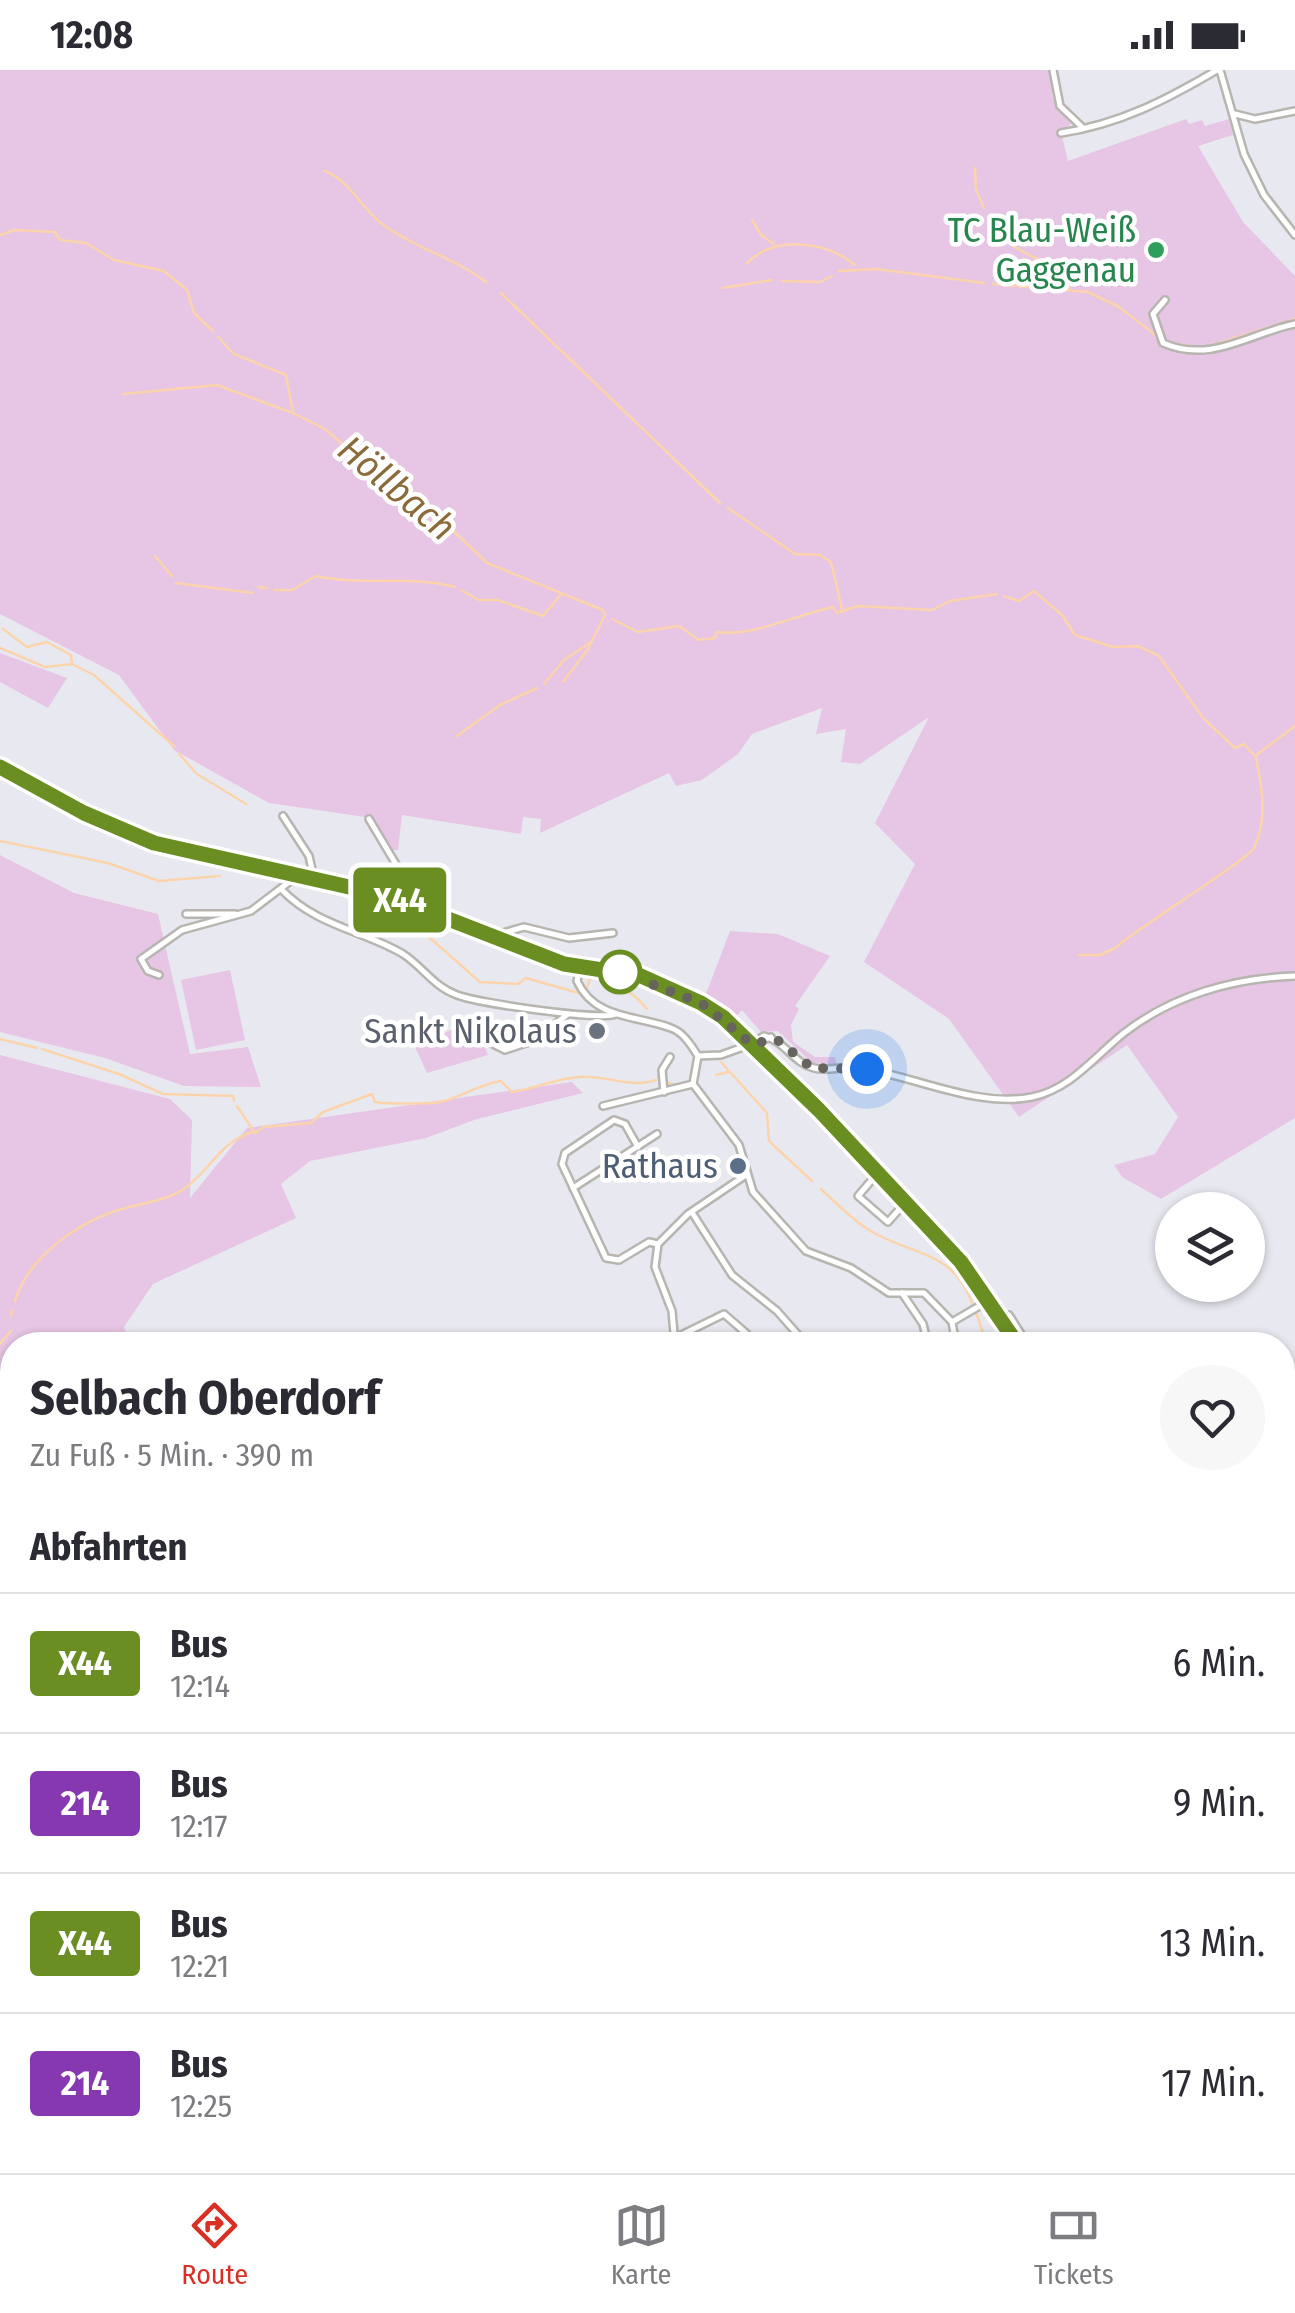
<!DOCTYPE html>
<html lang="de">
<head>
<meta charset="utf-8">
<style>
  :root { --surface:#fff; --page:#f7f7f7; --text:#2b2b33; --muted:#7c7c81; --line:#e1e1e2; --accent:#d93025 }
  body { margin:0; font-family:"Fira Sans Condensed",sans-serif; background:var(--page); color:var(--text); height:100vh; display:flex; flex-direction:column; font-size:38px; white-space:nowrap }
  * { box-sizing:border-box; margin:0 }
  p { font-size:32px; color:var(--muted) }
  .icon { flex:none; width:55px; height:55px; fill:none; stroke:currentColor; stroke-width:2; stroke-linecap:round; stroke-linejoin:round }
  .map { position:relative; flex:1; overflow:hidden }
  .details { position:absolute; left:0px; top:1262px; width:1295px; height:842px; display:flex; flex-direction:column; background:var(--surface); border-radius:40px 40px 0 0; box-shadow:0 2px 8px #0004 }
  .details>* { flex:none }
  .badge { padding:0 20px; border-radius:8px; font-size:35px; line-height:65px }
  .tools { position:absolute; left:1155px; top:1122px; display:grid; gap:20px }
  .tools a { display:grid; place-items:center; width:110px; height:110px; border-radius:50%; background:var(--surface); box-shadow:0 2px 8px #0004; font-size:50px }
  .you { position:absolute; width:50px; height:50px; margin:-25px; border:8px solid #fff; border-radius:50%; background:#1a73e8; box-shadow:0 0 0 15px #1a73e833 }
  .map>.badge { position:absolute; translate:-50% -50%; box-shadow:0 0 0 5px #fff }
  h2 { padding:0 30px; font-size:38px; line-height:90px }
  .round { display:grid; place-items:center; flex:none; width:105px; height:105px; border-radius:52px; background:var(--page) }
  .head { display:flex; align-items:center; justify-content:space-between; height:170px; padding:0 30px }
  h1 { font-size:48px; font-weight:700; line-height:75px }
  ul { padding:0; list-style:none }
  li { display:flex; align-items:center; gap:30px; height:140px; padding:0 30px; border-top:2px solid var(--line) }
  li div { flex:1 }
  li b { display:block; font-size:38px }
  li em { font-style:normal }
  li .badge { min-width:110px; font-weight:700; text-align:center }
  .status { display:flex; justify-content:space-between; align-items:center; height:70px; padding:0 50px; background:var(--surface); direction:ltr }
  .status svg { height:28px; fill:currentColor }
  .tabs { display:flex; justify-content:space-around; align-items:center; height:140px; border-top:2px solid var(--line); background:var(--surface); font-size:28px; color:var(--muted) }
  .tabs a { display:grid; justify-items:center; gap:5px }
  .tabs .active { color:var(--accent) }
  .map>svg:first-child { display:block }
  .green { fill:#e7c5e4 }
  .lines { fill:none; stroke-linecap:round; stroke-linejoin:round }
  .stream { stroke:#fcd4ac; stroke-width:2.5 }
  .minor-casing { stroke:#b6b5b0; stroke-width:10 }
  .major-casing { stroke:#6481ed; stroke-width:12 }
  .minor { stroke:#fff; stroke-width:5 }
  .major { stroke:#b1b8fc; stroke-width:8 }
  .line-casing { stroke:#fff; stroke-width:22 }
  .line { stroke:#6b8e23; stroke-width:15 }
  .walk { stroke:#67645f; stroke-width:10; stroke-dasharray:0 18 }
  .leisure-dot { fill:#2e9e5b; stroke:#fff; stroke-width:4 }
  .stop-dot { fill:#fff; stroke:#6b8e23; stroke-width:5 }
  .worship-dot { fill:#6b7280; stroke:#fff; stroke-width:4 }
  .service-dot { fill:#5c6f8a; stroke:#fff; stroke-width:4 }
  .labels { text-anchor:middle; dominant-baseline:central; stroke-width:9; stroke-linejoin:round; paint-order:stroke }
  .leisure-label { font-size:35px; fill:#27864d; stroke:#fff; text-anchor:end }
  .worship-label { font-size:35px; fill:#5b616d; stroke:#fff; text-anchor:end }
  .service-label { font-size:35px; fill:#4e5e75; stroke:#fff; text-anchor:end }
  .water-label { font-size:38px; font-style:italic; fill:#8c6b3b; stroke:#fff }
</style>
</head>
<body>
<div class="status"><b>12:08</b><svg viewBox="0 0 49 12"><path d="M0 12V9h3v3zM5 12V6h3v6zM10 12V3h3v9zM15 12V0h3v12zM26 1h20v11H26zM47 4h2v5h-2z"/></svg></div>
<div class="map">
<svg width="1295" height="2103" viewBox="0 0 1295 2103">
  <rect width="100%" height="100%" fill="#e8e9f0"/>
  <g class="green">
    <polygon points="0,0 1049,0 1053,29 1071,54 1061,62 1068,91 1186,49 1189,54 1202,50 1205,56 1229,49 1233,65 1198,76 1243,152 1295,206 1295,1048 1161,1129 1122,1107 1114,1095 1155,1084 1178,1047 1127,975 1019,1047 949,949 864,892 915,794 875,753 929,647 860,694 841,692 846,659 816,664 822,638 752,664 738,684 702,710 676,716 669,703 540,763 541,749 523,747 521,764 402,745 398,780 391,780 372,748 269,733 174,680 119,605 0,544"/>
    <polygon points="0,583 67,608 48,638 0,612"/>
    <polygon points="0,785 74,823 158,844 190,984 248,977 261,1017 184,1016 105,988 0,962"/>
    <polygon points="730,861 778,864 830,886 795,936 799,939 791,955 793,972 815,987 835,987 836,994 812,993 778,961 761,962 742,940 733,950 704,929"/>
    <polygon points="230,900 245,970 196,980 181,910"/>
    <polygon points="468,952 479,964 488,985 427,1003 415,977"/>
    <polygon points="0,985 170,1029 192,1050 190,1128 247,1058 572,1012 583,1023 477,1049 426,1068 310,1091 281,1114 296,1148 153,1214 124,1257 131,1275 12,1275 12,1593 0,1594"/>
    <polygon points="1295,1597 1295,1843 1283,1846 1282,1598"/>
    <polygon points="0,1657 12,1667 12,1762 3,1754 0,1760"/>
    <polygon points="607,2092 1015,2092 1016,2093 1002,2103 603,2103"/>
  </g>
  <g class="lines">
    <g class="stream">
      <polyline points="975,98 976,119 984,138"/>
      <path d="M324 101C348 108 361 138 382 154 414 178 455 188 486 212"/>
      <path d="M988 146C1004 183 1038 184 1066 205L1070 220"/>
      <polyline points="752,150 762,166 774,174"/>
      <polyline points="0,165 14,160 55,162 60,170 86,173 114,190 164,201 187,220 194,243 213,261"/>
      <path d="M747 193C775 165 826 171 855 195"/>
      <polyline points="839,201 876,199 984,213"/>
      <polyline points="782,211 820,212 832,206"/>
      <polyline points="993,214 1088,222 1119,237 1158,267"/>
      <polyline points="722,218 772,210"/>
      <polyline points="501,223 720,433"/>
      <polyline points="218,267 234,284 286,305 293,343 325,359 383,409 441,449 487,493 603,540 605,545 588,579 563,612"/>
      <polyline points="1170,273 1203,278 1295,249"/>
      <polyline points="123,324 217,315 290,342"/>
      <polyline points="728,438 795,484 820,485 831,492 842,539"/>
      <polyline points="155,486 172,506"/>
      <polyline points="176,513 253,523"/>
      <polyline points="258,517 267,518"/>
      <path d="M274 520H292L316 506C362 516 410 505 455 517"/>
      <polyline points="461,520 479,530 498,530 543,546 561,524"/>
      <polyline points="1004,526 1019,531 1034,521 1062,545 1075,565 1113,577 1138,576 1159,586 1203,648 1235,678 1244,674 1255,686 1295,656"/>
      <path d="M612 549 638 562 679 556 699 570 715 568 717 562C752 567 796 545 833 537L837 543 857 536 932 540 950 531 997 524"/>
      <polyline points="3,559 27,577 47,572 71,585 72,594"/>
      <polyline points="0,578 45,597 72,594 94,605 175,677"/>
      <polyline points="544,614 564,590 591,572"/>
      <polyline points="457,666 500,635 537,618"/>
      <polyline points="179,684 197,704 246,734"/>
      <polyline points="0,771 108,793 159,811 220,806"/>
      <polyline points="422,861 480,912 518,914 526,908 582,924"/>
      <path d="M1079 885H1100L1115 878C1137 858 1248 790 1254 778 1268 749 1262 717 1256 688"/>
      <path d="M586 920 590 909C611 906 634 923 647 939"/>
      <polyline points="0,969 37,978"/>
      <polyline points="42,979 119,1004 163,1024 233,1026 234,1030"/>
      <polyline points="721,992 767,1043 769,1071 812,1111"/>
      <polyline points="716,1005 728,1002"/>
      <polyline points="666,1012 678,1016"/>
      <path d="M237 1036 255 1063 264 1057 311 1053 323 1042 372 1024 375 1032C385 1034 430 1034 440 1032 459 1028 477 1015 501 1011L512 1022C535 1019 553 1009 579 1007 607 1005 631 1019 656 1010"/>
      <path d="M821 1119C837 1134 857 1154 876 1164 919 1187 954 1182 973 1235"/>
      <path d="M15 1231C28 1188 74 1155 115 1141 139 1133 167 1132 188 1116 212 1096 222 1072 252 1062"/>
      <polyline points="976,1242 987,1275"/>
      <polyline points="11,1246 12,1240"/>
      <polyline points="0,1274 11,1261"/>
      <polyline points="1282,1559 1295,1562"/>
      <polyline points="423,2092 429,2103"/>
    </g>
    <defs>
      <g id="minor">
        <polyline points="1053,0 1060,36 1082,57"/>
        <polyline points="1220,0 1244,84 1264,125 1295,165"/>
        <polyline points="1235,44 1255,49 1295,41"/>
        <path d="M1061 63C1120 54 1166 30 1217 0"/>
        <path d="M1165 230 1153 244 1163 273C1211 294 1250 263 1295 254"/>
        <polyline points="283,746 309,786 314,808"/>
        <polyline points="369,749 403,806 453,847"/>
        <path d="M282 820C317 856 362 860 403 884 423 897 434 917 457 925 478 933 600 951 616 944"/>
        <polyline points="186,844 235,844"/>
        <polyline points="496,865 524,857 569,868 613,863"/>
        <path d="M580 897 577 911C595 950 637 945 671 958 683 962 691 975 698 986L693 1014 739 1075 753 1122 806 1181 851 1198 889 1223H924L952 1252 956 1275"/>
        <polyline points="159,905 148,901 141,889 182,860 251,841 297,806"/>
        <polyline points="473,956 485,970 505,980 535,970 568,944"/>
        <path d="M751 974 764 966C785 971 793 993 814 998 829 1002 844 995 860 998 914 1006 977 1038 1032 1027 1071 1019 1094 987 1124 963 1173 925 1234 908 1295 906"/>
        <polyline points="698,986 721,985 771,967"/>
        <polyline points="664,1022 662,1000 670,987"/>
        <polyline points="603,1036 693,1014"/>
        <polyline points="638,1077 625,1054 614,1050 565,1083 562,1094 606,1188 619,1190 649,1172 658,1174"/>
        <polyline points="876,1105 858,1126 888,1152 904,1134"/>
        <polyline points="573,1118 657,1064"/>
        <polyline points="693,1144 732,1205 777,1241 807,1275"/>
        <polyline points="659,1173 688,1144 746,1105"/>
        <polyline points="658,1174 655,1197 672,1241 675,1275"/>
        <polyline points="902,1223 923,1254 928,1275"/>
        <polyline points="1002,1246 1009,1245 1028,1275"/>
        <polyline points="952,1252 988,1231"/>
        <polyline points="673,1269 724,1244 747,1264 743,1275"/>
        <polyline points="1047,1275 1065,1267"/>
        <polyline points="0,1836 12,1839"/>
        <polyline points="0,1880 12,1898"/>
        <polyline points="0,2053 12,2053"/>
        <polyline points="0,2085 17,2103"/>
        <polyline points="179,2092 209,2103"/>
        <polyline points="1031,2092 1037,2103"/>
        <polyline points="1062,2092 1072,2103"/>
        <polyline points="453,2103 455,2092"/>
      </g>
      <g id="major">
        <polyline points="0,697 84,743 154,773 389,826 564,894 641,907 701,933 723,947 819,1040 937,1166 984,1221 1018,1275"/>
        <polyline points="1282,1529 1295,1534"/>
      </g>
    </defs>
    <use href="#minor" class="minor-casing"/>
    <use href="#major" class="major-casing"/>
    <use href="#minor" class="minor"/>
    <use href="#major" class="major"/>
  </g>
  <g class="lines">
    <defs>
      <polyline id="line" points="0,697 84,743 154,773 389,826 564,894 641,906 701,933 723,947 819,1040 961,1192 1018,1275"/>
    </defs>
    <use href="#line" class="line-casing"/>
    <use href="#line" class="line"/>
    <polyline class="walk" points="620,902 701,933 752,974 776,969 812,998 867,999"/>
  </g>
  <circle class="leisure-dot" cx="1156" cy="180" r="10"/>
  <circle class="stop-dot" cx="620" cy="902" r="20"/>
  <circle class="worship-dot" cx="597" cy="961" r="10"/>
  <circle class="service-dot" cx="738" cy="1096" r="10"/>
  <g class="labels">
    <g class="leisure-label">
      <text x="1136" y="160">TC Blau-Weiß<tspan x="1136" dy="40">Gaggenau</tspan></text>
    </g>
    <g class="worship-label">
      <text x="577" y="961">Sankt Nikolaus</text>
    </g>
    <g class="service-label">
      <text x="718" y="1096">Rathaus</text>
    </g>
    <g class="water-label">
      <text transform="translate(397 418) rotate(40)">Höllbach</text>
    </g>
  </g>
</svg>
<div class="tools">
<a><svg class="icon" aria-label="layers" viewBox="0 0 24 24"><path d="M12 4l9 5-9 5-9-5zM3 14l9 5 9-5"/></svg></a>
</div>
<div class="you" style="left:867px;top:999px"></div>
<b class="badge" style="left:400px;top:830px;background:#6b8e23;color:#fff">X44</b>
<section class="details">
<div class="head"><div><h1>Selbach Oberdorf</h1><p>Zu Fuß · 5 Min. · 390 m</p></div><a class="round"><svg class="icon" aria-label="heart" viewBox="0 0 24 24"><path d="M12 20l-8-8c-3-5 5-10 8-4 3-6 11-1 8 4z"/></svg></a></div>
<h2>Abfahrten</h2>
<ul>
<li><span class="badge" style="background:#6b8e23;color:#fff">X44</span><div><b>Bus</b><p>12:14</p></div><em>6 Min.</em></li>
<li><span class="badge" style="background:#8638b0;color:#fff">214</span><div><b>Bus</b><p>12:17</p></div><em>9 Min.</em></li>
<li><span class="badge" style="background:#6b8e23;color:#fff">X44</span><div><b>Bus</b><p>12:21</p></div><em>13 Min.</em></li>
<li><span class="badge" style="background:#8638b0;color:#fff">214</span><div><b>Bus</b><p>12:25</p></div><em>17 Min.</em></li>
</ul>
</section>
</div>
<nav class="tabs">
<a class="active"><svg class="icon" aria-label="directions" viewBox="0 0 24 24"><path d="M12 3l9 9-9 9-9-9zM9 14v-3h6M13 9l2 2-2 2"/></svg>Route</a>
<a><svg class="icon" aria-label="map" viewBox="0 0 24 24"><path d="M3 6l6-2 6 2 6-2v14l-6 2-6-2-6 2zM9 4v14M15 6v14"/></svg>Karte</a>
<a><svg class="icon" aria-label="tickets" viewBox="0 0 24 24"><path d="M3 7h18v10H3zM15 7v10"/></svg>Tickets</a>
</nav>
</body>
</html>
